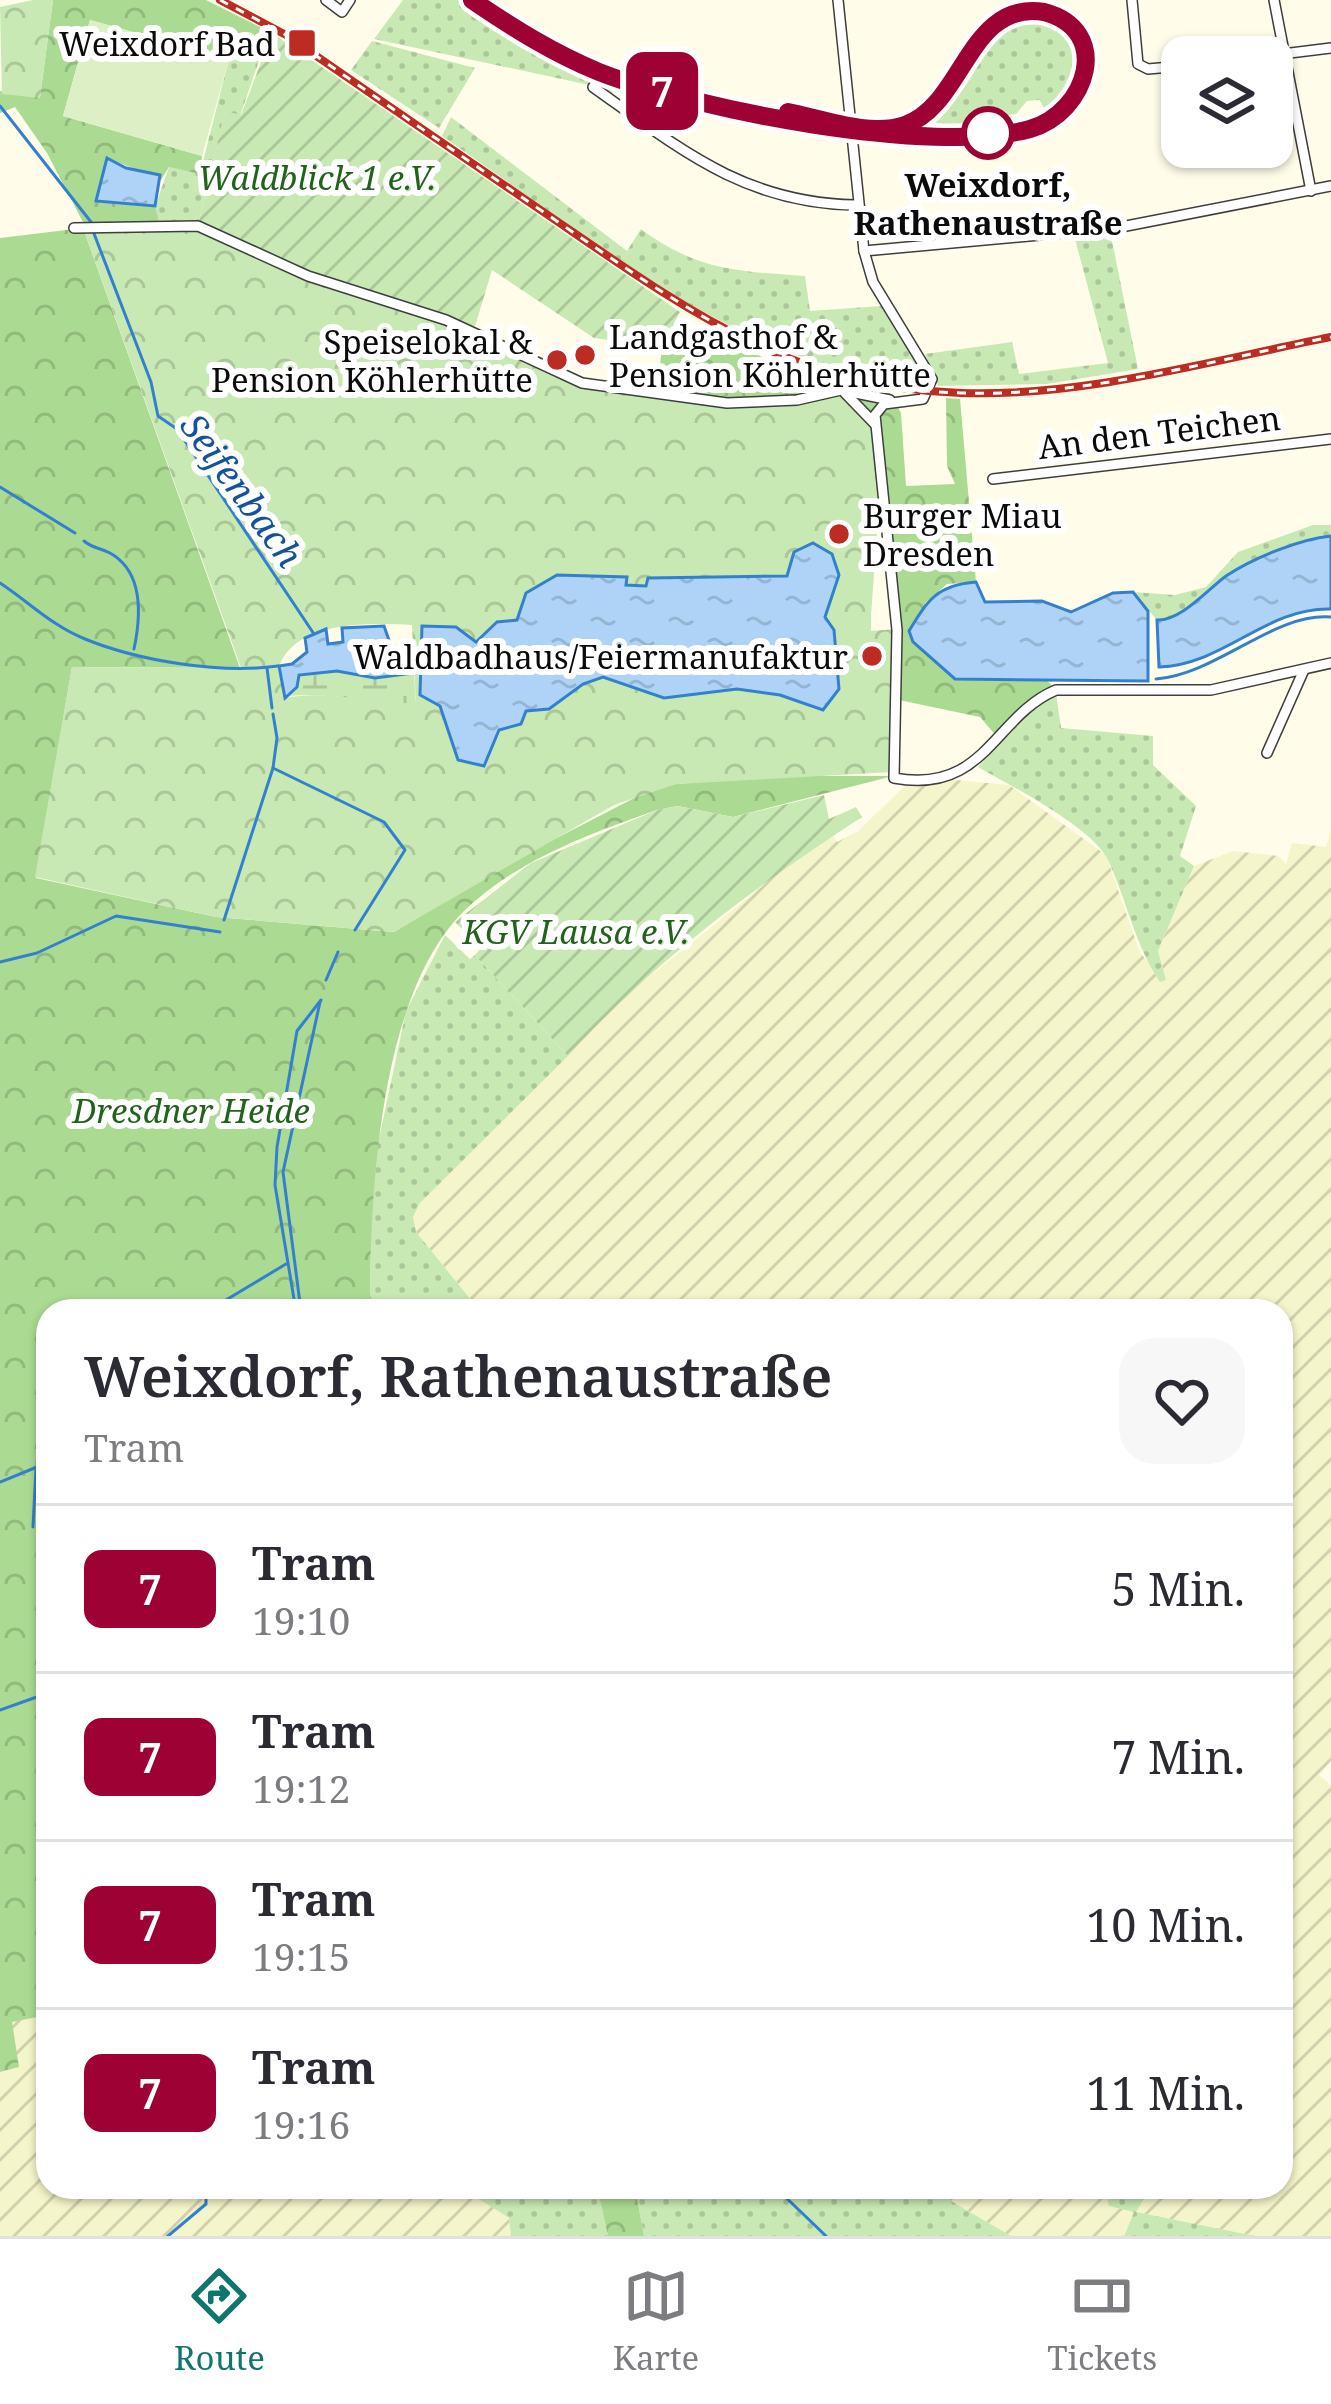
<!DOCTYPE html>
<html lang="de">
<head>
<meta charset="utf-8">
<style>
  :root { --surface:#fff; --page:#f7f7f7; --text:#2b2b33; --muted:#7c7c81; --line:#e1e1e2; --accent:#0f766e }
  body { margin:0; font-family:"Noto Serif",serif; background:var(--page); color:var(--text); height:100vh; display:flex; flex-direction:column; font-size:45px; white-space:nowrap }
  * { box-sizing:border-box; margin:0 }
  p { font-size:39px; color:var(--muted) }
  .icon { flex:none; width:66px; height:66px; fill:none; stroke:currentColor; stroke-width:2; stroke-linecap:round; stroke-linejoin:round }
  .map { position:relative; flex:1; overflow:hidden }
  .sheet { position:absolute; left:36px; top:1299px; width:1257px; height:900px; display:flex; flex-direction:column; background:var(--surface); border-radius:36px; box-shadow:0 3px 9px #0004 }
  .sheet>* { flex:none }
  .badge { padding:0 24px; border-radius:18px; font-size:42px; line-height:78px }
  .fabs { position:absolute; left:1161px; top:36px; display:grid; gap:24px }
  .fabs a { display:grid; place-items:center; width:132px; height:132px; border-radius:24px; background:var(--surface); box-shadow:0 3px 9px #0004; font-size:60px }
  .map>.badge { position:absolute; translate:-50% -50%; box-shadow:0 0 0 6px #fff }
  .round { display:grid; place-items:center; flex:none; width:126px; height:126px; border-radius:36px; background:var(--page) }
  .head { display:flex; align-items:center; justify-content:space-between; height:204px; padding:0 48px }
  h1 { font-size:57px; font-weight:600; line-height:90px }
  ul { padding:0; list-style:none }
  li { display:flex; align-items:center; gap:36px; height:168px; padding:0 48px; border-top:3px solid var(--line) }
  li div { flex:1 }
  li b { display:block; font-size:45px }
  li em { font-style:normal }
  li .badge { min-width:132px; font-weight:700; text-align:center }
  .tab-bar { display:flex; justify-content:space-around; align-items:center; height:168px; border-top:3px solid var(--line); background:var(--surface); font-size:33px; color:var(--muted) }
  .tab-bar a { display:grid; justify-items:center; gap:6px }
  .tab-bar .active { color:var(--accent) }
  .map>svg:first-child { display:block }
  .farmland { fill:url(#farmland-furrows) }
  .grass { fill:url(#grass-dots) }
  .forest { fill:url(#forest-crowns) }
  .wetland { fill:url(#wetland-marsh) }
  .park { fill:url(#park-crowns); fill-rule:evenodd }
  .garden { fill:url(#garden-furrows) }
  .pitch { fill:#ddf0c5 }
  .water { fill:url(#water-ripples); stroke:#3480cf; stroke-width:3 }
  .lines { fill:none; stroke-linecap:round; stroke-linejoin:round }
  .stream { stroke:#3480cf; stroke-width:3 }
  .street-casing { stroke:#3e3e3e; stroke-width:12 }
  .street { stroke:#fff; stroke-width:9 }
  .tram { stroke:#bd2c22; stroke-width:3 }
  .rail-casing { stroke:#bd2c22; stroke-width:8 }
  .rail { stroke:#fff; stroke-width:3; stroke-dasharray:9; stroke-linecap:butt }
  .line-casing { stroke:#fff; stroke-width:27 }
  .line { stroke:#9e0234; stroke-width:18 }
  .poi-dot { fill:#bd2c22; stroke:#fff; stroke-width:4.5 }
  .stop-dot { fill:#fff; stroke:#9e0234; stroke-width:6 }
  .labels { text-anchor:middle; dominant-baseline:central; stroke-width:12; stroke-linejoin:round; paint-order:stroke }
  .poi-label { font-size:33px; fill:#0b0b0b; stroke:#fff; text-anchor:end }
  .park-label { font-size:33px; font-style:italic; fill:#22631b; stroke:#fff }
  .stop-label { font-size:33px; font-weight:bold; fill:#0b0b0b; stroke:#fff }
  .street-label { font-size:33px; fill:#0b0b0b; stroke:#fff }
  .water-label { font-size:36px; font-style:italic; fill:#13529e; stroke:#fff }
</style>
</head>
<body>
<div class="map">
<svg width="1331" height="2236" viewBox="0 0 1331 2236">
  <defs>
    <pattern id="farmland-furrows" width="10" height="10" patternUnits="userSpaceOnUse" patternTransform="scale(3)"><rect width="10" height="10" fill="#f4f5ca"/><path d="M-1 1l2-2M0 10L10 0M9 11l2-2" fill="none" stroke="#d0d1ac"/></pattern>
    <pattern id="grass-dots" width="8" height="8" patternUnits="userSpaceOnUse" patternTransform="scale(3)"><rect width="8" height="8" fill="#c9e9b4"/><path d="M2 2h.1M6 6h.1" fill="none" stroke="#abc699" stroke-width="1.8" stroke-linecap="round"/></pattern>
    <pattern id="forest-crowns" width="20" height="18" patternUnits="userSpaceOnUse" patternTransform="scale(3)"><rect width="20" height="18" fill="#abda93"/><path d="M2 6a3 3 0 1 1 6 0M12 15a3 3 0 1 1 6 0" fill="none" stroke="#92ba7d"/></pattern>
    <pattern id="wetland-marsh" width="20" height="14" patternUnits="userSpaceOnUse" patternTransform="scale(3)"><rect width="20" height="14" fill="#c9e9b4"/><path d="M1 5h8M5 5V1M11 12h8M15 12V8" fill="none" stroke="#abc699"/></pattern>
    <pattern id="park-crowns" width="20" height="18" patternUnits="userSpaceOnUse" patternTransform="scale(3)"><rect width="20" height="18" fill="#c9e9b4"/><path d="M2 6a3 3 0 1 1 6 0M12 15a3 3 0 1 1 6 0" fill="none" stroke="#abc699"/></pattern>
    <pattern id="garden-furrows" width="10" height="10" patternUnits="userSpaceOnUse" patternTransform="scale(3)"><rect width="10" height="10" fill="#c9e9b4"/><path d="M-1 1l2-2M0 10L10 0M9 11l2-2" fill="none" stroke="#abc699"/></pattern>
    <pattern id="water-ripples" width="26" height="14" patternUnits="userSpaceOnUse" patternTransform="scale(3)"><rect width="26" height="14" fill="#aed3f7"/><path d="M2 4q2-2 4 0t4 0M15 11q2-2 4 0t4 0" fill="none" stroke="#94b4d2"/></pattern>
  </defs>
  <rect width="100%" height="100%" fill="#fffdea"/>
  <g class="farmland">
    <polygon points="945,779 1009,785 1106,855 1140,953 1166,980 1158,951 1194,866 1233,851 1278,856 1286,864 1292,843 1326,847 1331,831 1331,1761 1319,1775 1331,1785 1331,2236 1255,2236 1135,2212 1123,2236 1011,2236 927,2187 1104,2187 1105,2195 1134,2212 1151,2187 1281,2187 1281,1311 480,1311 416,1232 413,1218 420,1203 615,1004 806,851 833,835 837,842 858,831 906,785"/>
    <polygon points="48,2015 48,2187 443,2187 471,2194 509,2218 511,2236 0,2236 0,2072 18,2066 11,2022"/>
  </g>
  <g class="grass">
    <polygon points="403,0 492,0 554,41 644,79 635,98 619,86 611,94 599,87 374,39"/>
    <path d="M1022 13C1082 14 1109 93 1048 118L1040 100 1027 101 1016 114 1001 116V122L949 125 923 120C962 90 970 25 1022 13Z"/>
    <polygon points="372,41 475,68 439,128 351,70"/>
    <polygon points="261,55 240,116 225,112 198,226 160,225 155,207 169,167 200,173 229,59"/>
    <path d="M451 117 627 251 641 229C698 271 736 271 805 276L810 311 881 306 918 361 926 385C738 368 593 239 442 136Z"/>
    <polygon points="1111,236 1138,369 1047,384 938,386 925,354 1012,342 1019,374 1108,363 1075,239"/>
    <path d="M1313 525H1331V536C1300 539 1253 558 1226 576 1207 590 1181 621 1157 620L1133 592 1175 595 1206 587 1238 552Z"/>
    <path d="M1056 693 1061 728 1153 736V765L1196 806 1180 856 1194 866 1158 951 1166 980 1160 982C1134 943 1127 901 1108 860 1092 827 1011 786 978 767L1030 707Z"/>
    <polygon points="445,935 470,959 475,955 568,1056 420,1203 413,1217 416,1232 480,1311 377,1311 370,1294 372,1172 406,1011"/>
    <polygon points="443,2187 597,2187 608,2236 511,2236 509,2218 471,2194"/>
    <polygon points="635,2187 927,2187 1011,2236 644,2236"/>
    <polygon points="1104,2187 1151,2187 1136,2212 1255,2236 1124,2236 1134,2212 1109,2206"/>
  </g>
  <g class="forest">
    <polygon points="53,0 206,0 272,33 261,55 229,59 90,20 63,116 202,156 200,174 169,167 161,180 108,158 96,202 155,206 160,225 86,228 47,153 15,107 0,113 0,91 40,97"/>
    <path d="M83 228 240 668 72 667 36 878 216 917 394 932 502 866 646 792 676 784 783 776H893L733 817 678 806 657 810C591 833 515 861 464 911 381 993 371 1183 370 1294L377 1311H48V2015L12 2022 19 2067 0 2072V238Z"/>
    <polygon points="714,333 778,365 890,393 901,413 906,486 955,484 947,466 946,398 960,399 976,582 947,584 925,603 955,679 1044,677 1054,688 1040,693 998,738 980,717 899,700 881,482 796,398 726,401 657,391 662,347 707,346"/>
    <polygon points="597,2187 635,2187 644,2236 608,2236"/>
  </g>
  <path class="wetland" d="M337 671 362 677 414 673 416 704C373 705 332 691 290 696L298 675Z"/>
  <g class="park">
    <polygon points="33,0 53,0 40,98 2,94 0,7"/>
    <path d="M190 224 308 277 445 320 582 384 727 405 841 392 866 410 874 427 897 630 893 772 676 784 614 805 394 932 216 917 35 877 72 667 241 668 83 228ZM880 492 897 629 871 631V615ZM813 543 831 554 839 575 825 617 834 631 839 688 823 710 780 695 737 689 663 697 603 677 583 684 549 709 526 711 521 724 499 730 483 766 458 759 440 706 420 695 422 626 456 627 476 642 497 622 518 620 526 593 557 575 626 577 625 585 647 586 648 578 787 576 794 552ZM412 625 416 703C372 705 329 689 285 698L279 666C297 620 370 623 412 625Z"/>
  </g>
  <g class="garden">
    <path d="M272 33 680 312 662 347 594 338 492 270 473 333C382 295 289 266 198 226L225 111 241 115Z"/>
    <path d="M824 795 829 819 856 807 862 817C757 885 653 962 568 1056L475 955 481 948 455 922 531 863 657 810 678 806 733 817Z"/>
  </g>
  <polygon class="pitch" points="90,20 229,59 202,156 63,116"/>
  <g class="water">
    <polygon points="107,158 126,168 160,175 155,206 96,201"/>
    <path d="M1331 536V609C1266 607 1224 665 1159 667L1157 620C1181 621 1207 590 1226 576 1253 558 1300 539 1331 536Z"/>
    <polygon points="813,543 832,554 839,575 825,617 834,630 839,689 823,710 780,695 737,689 664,698 603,677 583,684 549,709 526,711 521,724 499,730 484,766 458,760 440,706 420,695 422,626 456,627 476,642 497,622 517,620 526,593 557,575 627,577 626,585 646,586 648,578 787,576 794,552"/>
    <path d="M976 582 985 602 1042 601 1071 612 1113 593 1133 592 1148 611V681L955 679 913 642 909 631C928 599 938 585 976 582Z"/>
    <polygon points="384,626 391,646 413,651 414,673 375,678 337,671 299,675 297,687 285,698 279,666 292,664 307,652 305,638 326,629 328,644 343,642 342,628"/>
  </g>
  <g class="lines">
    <g class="stream">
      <polyline points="0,106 91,222"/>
      <polyline points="93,231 151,382 158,416 177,429 314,634"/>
      <polyline points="0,487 75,533"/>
      <path d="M84 541C92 548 100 548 110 553 144 572 141 616 134 649"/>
      <path d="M0 583C29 602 52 626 85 639 139 661 220 674 278 666"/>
      <polyline points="267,668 272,708"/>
      <path d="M1156 679C1218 674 1274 612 1331 617"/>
      <polyline points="273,714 277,738 273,768 384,822 405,850 355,930"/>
      <polyline points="224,920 273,768"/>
      <polyline points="0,962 37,953 116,916 220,932"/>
      <polyline points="326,980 338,952"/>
      <polyline points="216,1306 286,1264"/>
      <polyline points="296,1311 275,1185 277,1147 297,1031 321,1000"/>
      <polyline points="301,1311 283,1172 320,1002"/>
      <polyline points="0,1482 37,1467 41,1403 48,1397"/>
      <polyline points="33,1527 36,1469"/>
      <polyline points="0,1710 48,1693"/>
      <polyline points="775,2187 826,2236"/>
      <polyline points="168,2236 206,2204 206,2187"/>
    </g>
    <defs>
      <g id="street">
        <polyline points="326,0 342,12 350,0"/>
        <path d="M838 0 864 251 873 282 932 379 923 399 884 404 875 415 897 630 894 778C985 795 994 716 1056 690H1211L1331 663"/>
        <polyline points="1132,0 1138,64 1148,69 1182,66"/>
        <polyline points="1274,0 1311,191"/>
        <polyline points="1258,57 1331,48"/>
        <path d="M593 87C680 149 744 203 855 205"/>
        <polyline points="74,228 198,226 308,276 446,320 582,383 727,403 797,400 841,390 890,400"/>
        <polyline points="864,251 1116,228 1331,186"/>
        <polyline points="845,393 875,424"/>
        <polyline points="993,479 1331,439"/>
        <polyline points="1267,753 1303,672"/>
      </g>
    </defs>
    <use href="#street" class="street-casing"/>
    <use href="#street" class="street"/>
    <path class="tram" d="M472 0C520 33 569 63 625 81 691 102 1114 206 1085 56 1080 32 1059 13 1034 10 964 3 963 106 905 125 867 138 794 113 752 110"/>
    <defs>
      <path id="rail" d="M220 0 286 35C371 94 457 153 542 211 680 305 787 388 961 393 1085 397 1210 361 1331 337"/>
    </defs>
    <use href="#rail" class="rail-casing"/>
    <use href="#rail" class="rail"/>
  </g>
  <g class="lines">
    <defs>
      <path id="line" d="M472 0C513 28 553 53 599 72 693 109 933 156 1030 129 1088 112 1113 30 1044 12 968 0 964 105 905 125 870 137 823 119 788 112"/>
    </defs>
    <use href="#line" class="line-casing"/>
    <use href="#line" class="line"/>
  </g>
  <g class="poi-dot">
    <rect x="287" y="28" width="30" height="30" rx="6"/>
    <circle cx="585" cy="355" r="12"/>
    <circle cx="557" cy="360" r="12"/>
    <circle cx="839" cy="534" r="12"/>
    <circle cx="872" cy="656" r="12"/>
  </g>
  <circle class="stop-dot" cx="988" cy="133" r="24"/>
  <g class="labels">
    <g class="poi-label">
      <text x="275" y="43">Weixdorf Bad</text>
      <text x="609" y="336" text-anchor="start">Landgasthof &amp;<tspan x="609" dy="38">Pension Köhlerhütte</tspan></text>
      <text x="533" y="341">Speiselokal &amp;<tspan x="533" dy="38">Pension Köhlerhütte</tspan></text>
      <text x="863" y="515" text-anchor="start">Burger Miau<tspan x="863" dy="38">Dresden</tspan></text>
      <text x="848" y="656">Waldbadhaus/Feiermanufaktur</text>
    </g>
    <g class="park-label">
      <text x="317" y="177">Waldblick 1 e.V.</text>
      <text x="576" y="931">KGV Lausa e.V.</text>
      <text x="191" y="1110">Dresdner Heide</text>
    </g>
    <g class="stop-label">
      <text x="988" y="184">Weixdorf,<tspan x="988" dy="38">Rathenaustraße</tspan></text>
    </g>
    <g class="street-label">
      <text transform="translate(1159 432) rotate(-7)">An den Teichen</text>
    </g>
    <g class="water-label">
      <text transform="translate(242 490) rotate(54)">Seifenbach</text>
    </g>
  </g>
</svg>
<div class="fabs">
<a><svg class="icon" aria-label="layers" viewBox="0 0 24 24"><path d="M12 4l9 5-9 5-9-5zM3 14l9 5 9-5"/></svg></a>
</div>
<b class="badge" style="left:662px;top:91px;background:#9e0234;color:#fff">7</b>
<section class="sheet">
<div class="head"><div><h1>Weixdorf, Rathenaustraße</h1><p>Tram</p></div><a class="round"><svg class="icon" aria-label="heart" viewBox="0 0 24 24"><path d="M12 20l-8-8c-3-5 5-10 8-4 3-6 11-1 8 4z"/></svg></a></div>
<ul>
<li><span class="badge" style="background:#9e0234;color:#fff">7</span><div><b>Tram</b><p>19:10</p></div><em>5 Min.</em></li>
<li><span class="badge" style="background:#9e0234;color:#fff">7</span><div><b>Tram</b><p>19:12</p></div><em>7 Min.</em></li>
<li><span class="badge" style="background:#9e0234;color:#fff">7</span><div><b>Tram</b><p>19:15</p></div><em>10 Min.</em></li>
<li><span class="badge" style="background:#9e0234;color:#fff">7</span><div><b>Tram</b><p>19:16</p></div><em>11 Min.</em></li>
</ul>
</section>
</div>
<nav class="tab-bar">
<a class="active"><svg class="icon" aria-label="directions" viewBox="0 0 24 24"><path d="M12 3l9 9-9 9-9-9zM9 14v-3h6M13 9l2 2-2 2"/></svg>Route</a>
<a><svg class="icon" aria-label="map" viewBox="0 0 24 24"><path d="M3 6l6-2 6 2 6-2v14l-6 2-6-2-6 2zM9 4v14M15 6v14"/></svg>Karte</a>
<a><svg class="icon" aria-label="tickets" viewBox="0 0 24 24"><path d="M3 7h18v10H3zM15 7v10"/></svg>Tickets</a>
</nav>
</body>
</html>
